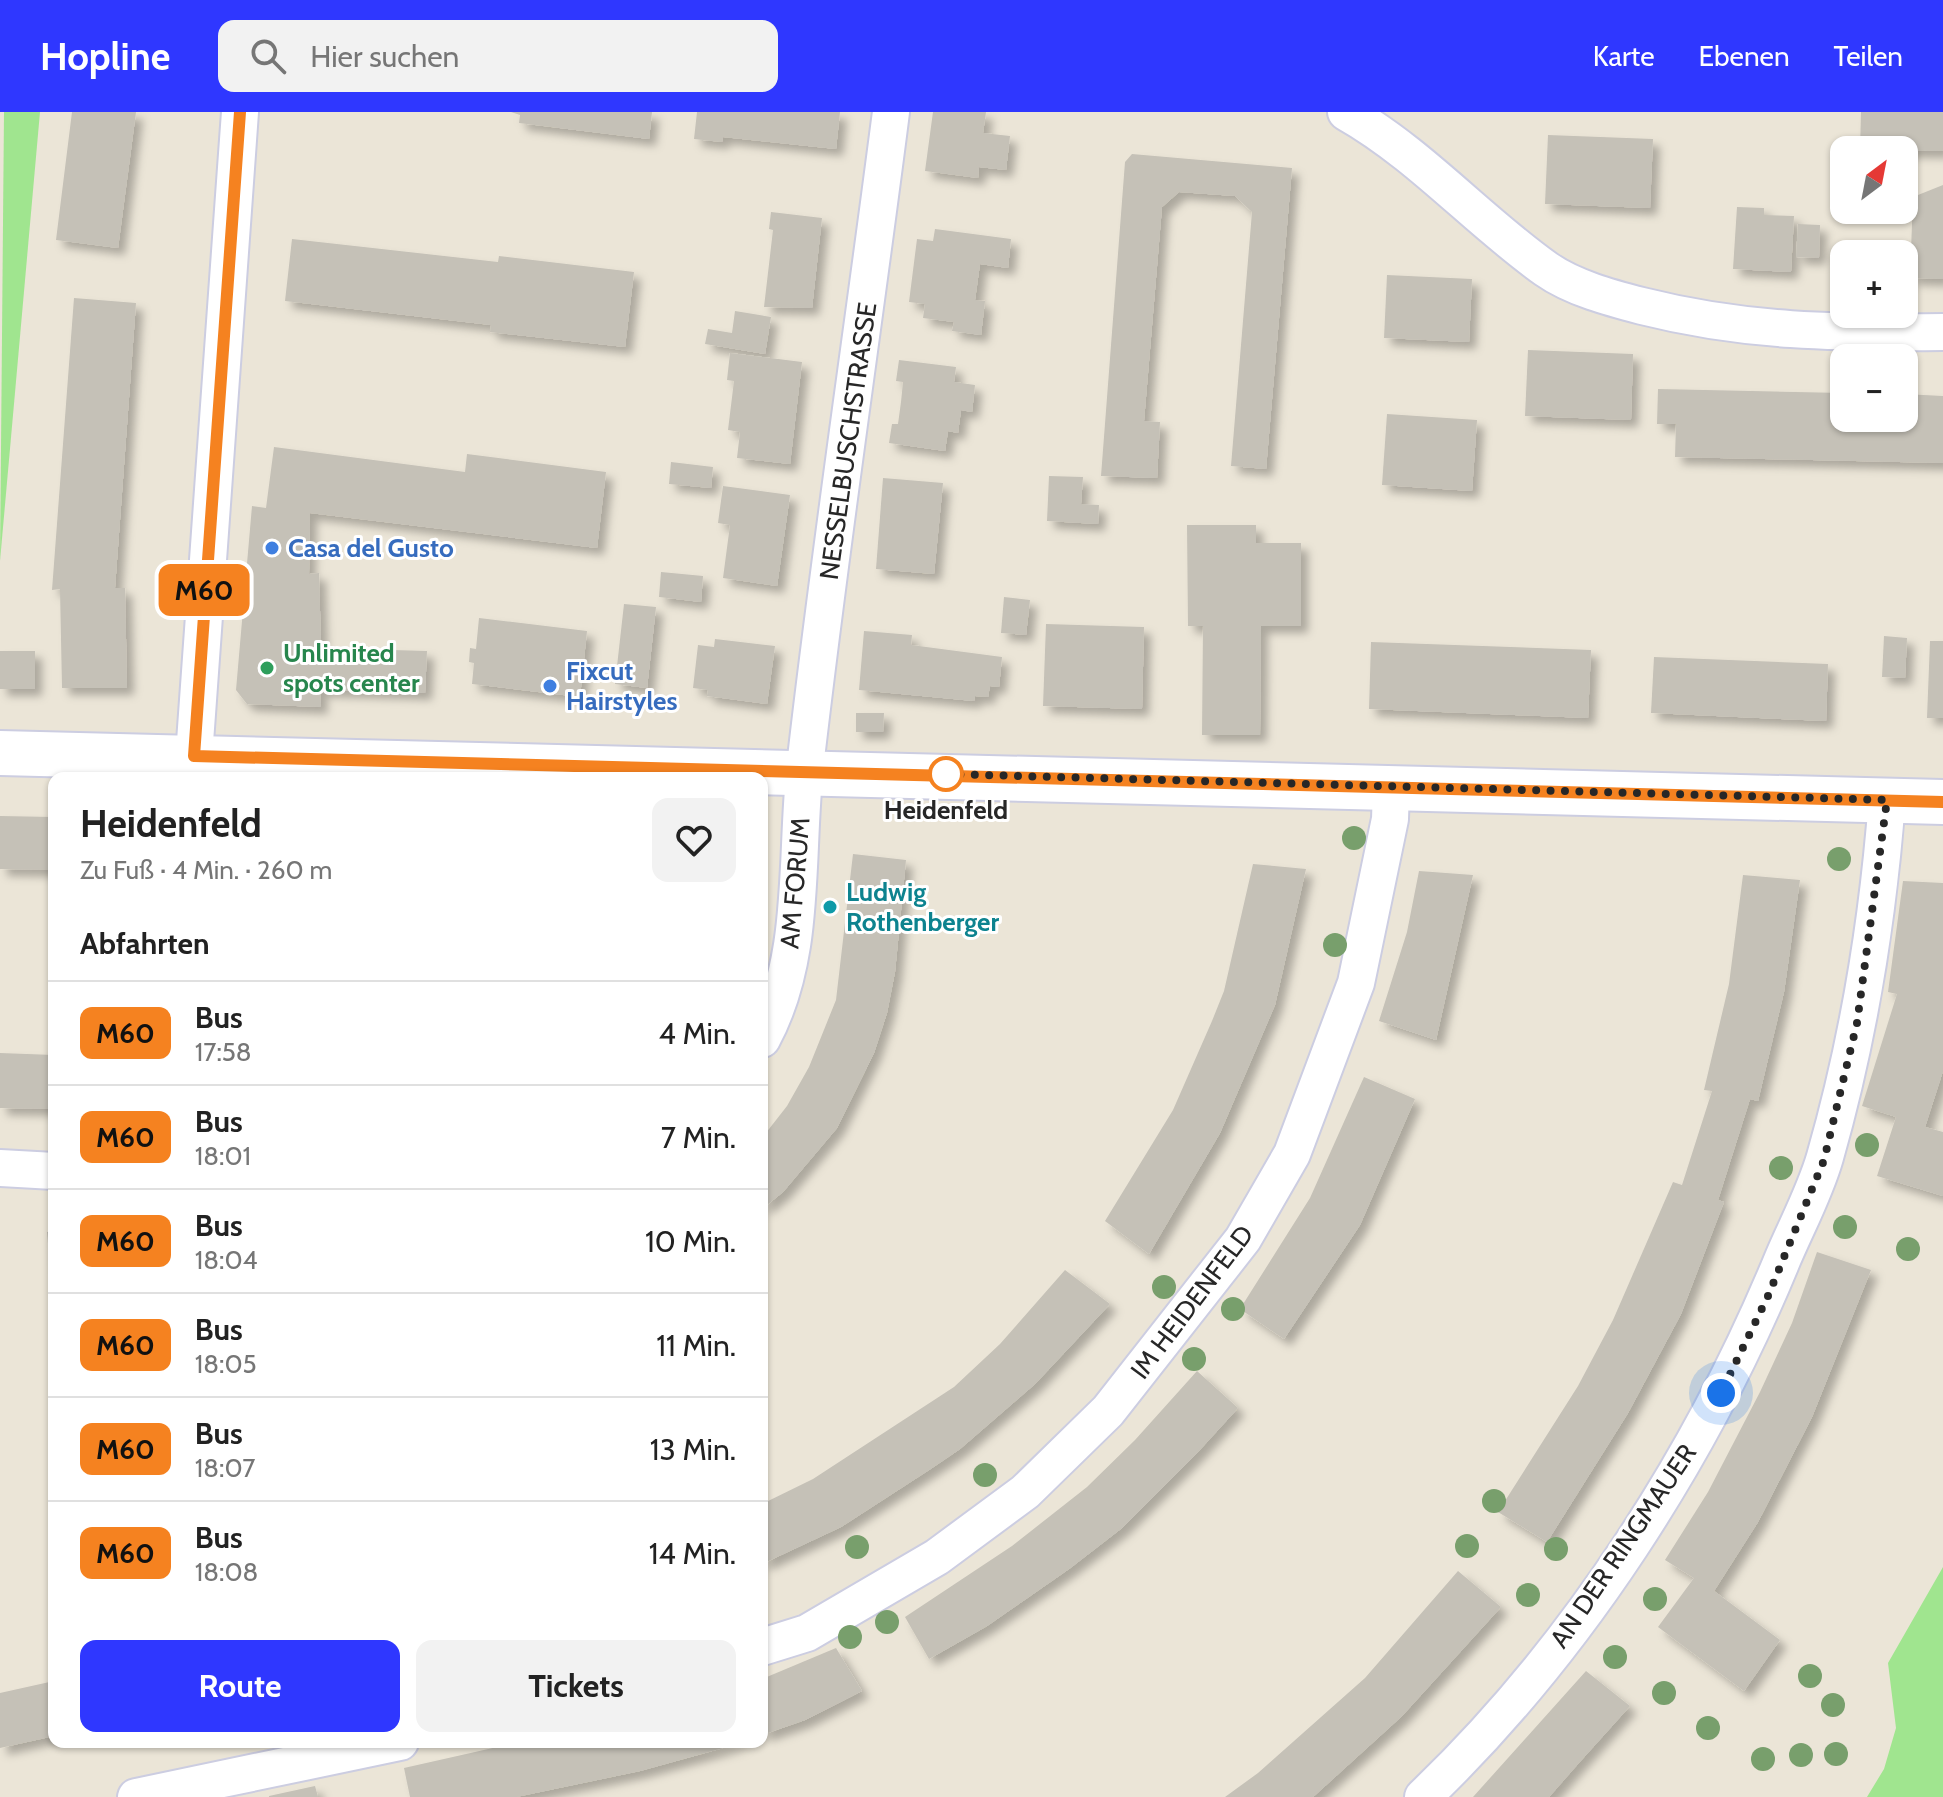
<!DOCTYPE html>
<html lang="de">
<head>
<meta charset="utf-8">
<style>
  :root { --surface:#fff; --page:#f2f2f2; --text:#222; --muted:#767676; --line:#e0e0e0; --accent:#2f37ff }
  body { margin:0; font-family:Cabin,sans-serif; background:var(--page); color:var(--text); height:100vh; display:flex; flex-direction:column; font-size:30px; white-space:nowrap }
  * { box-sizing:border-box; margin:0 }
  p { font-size:26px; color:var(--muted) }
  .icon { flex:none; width:44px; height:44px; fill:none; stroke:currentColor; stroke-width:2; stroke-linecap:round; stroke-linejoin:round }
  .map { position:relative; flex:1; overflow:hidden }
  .side { position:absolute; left:48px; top:660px; width:720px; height:976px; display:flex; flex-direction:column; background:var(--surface); border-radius:16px; box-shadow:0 2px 6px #0004 }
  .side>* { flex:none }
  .badge { padding:0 16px; border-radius:12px; font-size:28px; line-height:52px }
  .needle { width:52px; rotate:32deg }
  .tools { position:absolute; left:1830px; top:24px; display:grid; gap:16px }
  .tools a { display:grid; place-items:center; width:88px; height:88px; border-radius:16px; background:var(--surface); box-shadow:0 2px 6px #0004; font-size:40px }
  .you { position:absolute; width:40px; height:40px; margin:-20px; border:6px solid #fff; border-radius:50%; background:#1a73e8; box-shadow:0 0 0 12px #1a73e833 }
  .map>.badge { position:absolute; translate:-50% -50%; box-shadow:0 0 0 4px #fff }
  h2 { padding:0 32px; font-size:30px; line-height:72px }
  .round { display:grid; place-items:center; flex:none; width:84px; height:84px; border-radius:16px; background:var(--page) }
  .head { display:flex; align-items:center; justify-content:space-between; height:136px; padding:0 32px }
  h1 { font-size:38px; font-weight:700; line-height:60px }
  .button { display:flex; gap:16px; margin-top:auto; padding:16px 32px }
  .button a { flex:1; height:92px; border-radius:16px; background:var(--accent); color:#fff; font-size:32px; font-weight:700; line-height:92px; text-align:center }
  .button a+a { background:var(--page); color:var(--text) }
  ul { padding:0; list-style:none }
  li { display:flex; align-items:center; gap:24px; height:104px; padding:0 32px; border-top:2px solid var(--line) }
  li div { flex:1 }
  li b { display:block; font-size:30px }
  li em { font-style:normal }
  li .badge { min-width:88px; font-weight:700; text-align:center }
  header { display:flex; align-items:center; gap:48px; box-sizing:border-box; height:112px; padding:0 40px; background:var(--accent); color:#fff }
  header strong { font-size:38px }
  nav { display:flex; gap:44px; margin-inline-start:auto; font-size:28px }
  .search { width:560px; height:72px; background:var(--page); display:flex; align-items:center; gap:20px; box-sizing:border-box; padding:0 28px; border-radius:16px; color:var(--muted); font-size:30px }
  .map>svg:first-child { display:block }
  .green { fill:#a0e58f }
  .building { fill:#c5c1b7; filter:url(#shadow) }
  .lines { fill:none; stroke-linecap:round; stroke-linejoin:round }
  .minor-casing { stroke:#cccde1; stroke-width:40 }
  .tertiary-casing { stroke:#cccde1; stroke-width:48 }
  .minor { stroke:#fff; stroke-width:36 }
  .tertiary { stroke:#fff; stroke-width:44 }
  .tree { fill:#789f6c }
  .line-casing { stroke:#fff; stroke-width:18 }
  .line { stroke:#f58220; stroke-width:12 }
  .walk { stroke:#272727; stroke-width:8; stroke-dasharray:0 14.4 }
  .shop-dot { fill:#3f7fe0; stroke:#fff; stroke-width:3 }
  .leisure-dot { fill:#2e9e5b; stroke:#fff; stroke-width:3 }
  .stop-dot { fill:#fff; stroke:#f58220; stroke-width:4 }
  .culture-dot { fill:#0f9aa8; stroke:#fff; stroke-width:3 }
  .labels { text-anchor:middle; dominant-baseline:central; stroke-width:6; stroke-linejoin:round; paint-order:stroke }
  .street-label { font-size:26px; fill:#272727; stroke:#fff }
  .shop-label { font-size:26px; font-weight:bold; fill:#366cbe; stroke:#fff; text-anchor:start }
  .leisure-label { font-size:26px; font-weight:bold; fill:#27864d; stroke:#fff; text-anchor:start }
  .stop-label { font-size:26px; font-weight:bold; fill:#272727; stroke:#fff }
  .culture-label { font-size:26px; font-weight:bold; fill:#0d838f; stroke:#fff; text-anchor:start }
</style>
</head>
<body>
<header>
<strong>Hopline</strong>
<div class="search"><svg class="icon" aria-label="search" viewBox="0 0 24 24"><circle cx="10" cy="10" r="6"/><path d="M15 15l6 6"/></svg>Hier suchen</div>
<nav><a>Karte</a><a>Ebenen</a><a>Teilen</a></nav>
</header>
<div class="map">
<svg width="1943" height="1685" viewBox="0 0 1943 1685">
  <defs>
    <filter id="shadow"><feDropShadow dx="7" dy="7" stdDeviation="4" flood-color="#0004"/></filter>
  </defs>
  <rect width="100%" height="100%" fill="#ebe5d7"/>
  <g class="green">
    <polygon points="4,0 40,0 0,449"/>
    <polygon points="1943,1455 1943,1685 1867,1685 1884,1657 1896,1616 1888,1551"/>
  </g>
  <g class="building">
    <polygon points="72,0 136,0 118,136 56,128"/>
    <polygon points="511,0 652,0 649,27 519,11 520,3"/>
    <polygon points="697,0 840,0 836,37 723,25 722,30 694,27"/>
    <polygon points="933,0 986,0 983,21 1010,24 1006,58 979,55 978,66 925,59"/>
    <polygon points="1861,0 1943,0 1943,39 1860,38"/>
    <polygon points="1548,23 1653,27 1650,96 1545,92"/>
    <polygon points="1132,42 1292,56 1266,357 1231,354 1252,100 1235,84 1179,80 1162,95 1144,309 1160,310 1157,366 1101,364 1125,50"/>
    <polygon points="1943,73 1943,167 1910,166 1913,85"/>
    <polygon points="1737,95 1764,96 1764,103 1794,104 1791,160 1733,157"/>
    <polygon points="771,100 822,106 812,196 764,195 773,118 769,117"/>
    <polygon points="1798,112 1820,113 1819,146 1796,145"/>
    <polygon points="935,117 1011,127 1008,156 980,152 975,188 985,189 981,223 952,219 954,210 923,206 925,192 909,190 917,127 933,129"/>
    <polygon points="292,127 498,150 499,144 634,160 625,235 490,220 491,213 285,189"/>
    <polygon points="1387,163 1472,167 1469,230 1384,226"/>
    <polygon points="74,186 136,191 115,476 125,476 127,576 62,576 60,477 52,478"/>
    <polygon points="735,199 771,205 765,242 705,232 708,217 732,221"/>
    <polygon points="1528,238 1633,242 1631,308 1525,304"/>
    <polygon points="730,241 802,250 790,352 737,346 740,320 728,318 734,269 727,268"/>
    <polygon points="899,248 956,255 954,270 975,273 972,300 961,298 958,321 948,319 945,339 889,331 892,312 898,312 901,290 903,270 896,269"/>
    <polygon points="1658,277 1844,281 1844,306 1904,306 1904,282 1943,284 1943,351 1675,345 1676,312 1657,312"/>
    <polygon points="1387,302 1477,308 1472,379 1382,373"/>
    <polygon points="274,335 465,360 467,342 606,360 597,436 310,401 309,462 319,461 321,536 427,539 425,581 320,578 321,595 247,592 236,578 252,394 266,396"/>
    <polygon points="671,350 713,355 711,376 669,372"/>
    <polygon points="1049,364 1083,365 1081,392 1099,393 1098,412 1047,409"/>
    <polygon points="883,366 943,371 934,462 876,457"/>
    <polygon points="723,374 790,383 777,474 723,466 730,413 718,411"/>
    <polygon points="1187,413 1256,413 1256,431 1301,431 1301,514 1261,514 1260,623 1202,623 1203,514 1188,514"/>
    <polygon points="661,460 703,464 701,490 659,485"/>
    <polygon points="1004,485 1030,488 1026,523 1001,521"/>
    <polygon points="624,492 656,495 647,576 615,572"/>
    <polygon points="479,506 587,519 580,585 472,572 474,551 469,550 470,536 476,537"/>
    <polygon points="1046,512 1144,515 1142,597 1043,594"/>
    <polygon points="864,519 912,523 911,533 1002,545 999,575 990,574 988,585 975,584 974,589 859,578"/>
    <polygon points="1884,524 1907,526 1905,566 1882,565"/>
    <polygon points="715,527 775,534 767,592 707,584 708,578 693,576 698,533 714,535"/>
    <polygon points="1930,529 1943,529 1943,606 1927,606"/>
    <polygon points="1371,530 1591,538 1588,606 1369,597"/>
    <rect x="0" y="539" width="35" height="38"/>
    <polygon points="1654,545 1828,552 1826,609 1651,601"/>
    <polygon points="856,601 884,601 883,620 856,620"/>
    <polygon points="0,704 54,705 54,758 0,757"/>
    <polygon points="853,742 906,748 895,860 887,901 874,941 837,1016 783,1080 762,1097 762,1026 787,994 809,955 836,888"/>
    <polygon points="1253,752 1306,757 1275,893 1220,1021 1149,1142 1105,1109 1173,998 1212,909 1224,879"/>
    <polygon points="1419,759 1473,763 1436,928 1379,909 1407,820"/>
    <polygon points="1743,763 1800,768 1784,880 1758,989 1750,987 1718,1088 1724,1090 1681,1202 1628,1301 1547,1430 1498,1400 1578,1274 1613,1208 1673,1070 1682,1073 1712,979 1704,978 1729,872"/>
    <polygon points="1903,769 1943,771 1943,959 1925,1015 1943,1020 1943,1084 1877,1064 1896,1005 1862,994 1897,882 1888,880"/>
    <polygon points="0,941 54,943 54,997 0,996"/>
    <polygon points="1364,965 1415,987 1360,1113 1284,1227 1240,1197 1310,1086"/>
    <polygon points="54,1119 54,1156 50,1156 47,1120"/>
    <polygon points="1817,1140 1871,1158 1812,1305 1758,1410 1714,1479 1780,1528 1744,1579 1658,1515 1694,1466 1665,1448 1708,1380 1760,1280 1792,1211"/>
    <polygon points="1065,1158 1110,1192 1035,1272 960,1337 929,1358 841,1415 762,1452 762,1392 813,1367 954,1275 1000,1232"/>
    <polygon points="1197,1259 1238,1296 1197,1341 1122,1416 1069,1457 987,1514 929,1547 905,1505 1012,1434 1087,1375 1135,1328"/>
    <polygon points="1458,1459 1501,1495 1402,1604 1313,1685 1225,1685 1258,1661 1365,1566"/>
    <polygon points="836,1536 862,1579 805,1608 762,1623 762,1567"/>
    <polygon points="1586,1559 1630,1594 1577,1653 1549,1685 1473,1685"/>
    <polygon points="54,1569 54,1624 0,1636 0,1581"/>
    <polygon points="519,1630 741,1630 741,1631 640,1659 516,1685 410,1685 404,1656"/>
    <polygon points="315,1674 318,1685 269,1685 269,1684"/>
  </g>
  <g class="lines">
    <defs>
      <g id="minor">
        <path d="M1346 0C1420 42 1477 108 1546 157 1573 176 1611 186 1642 194 1745 220 1837 221 1943 220"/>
        <polyline points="194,644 240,0"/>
        <path d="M762 927C807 844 795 746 805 655 830 436 863 218 891 0"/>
        <polyline points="0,1056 54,1059"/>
        <polyline points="762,1535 807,1521 937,1445 1025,1380 1108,1299 1243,1127 1292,1042 1356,871 1390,707 1391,677"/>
        <polyline points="136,1685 400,1630"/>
        <path d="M1423 1685C1577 1538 1702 1343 1783 1146 1797 1113 1815 1080 1825 1045 1858 930 1878 807 1887 688"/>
      </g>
      <polyline id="tertiary" points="0,641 1943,690"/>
    </defs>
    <use href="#minor" class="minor-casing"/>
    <use href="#tertiary" class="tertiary-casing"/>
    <use href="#minor" class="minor"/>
    <use href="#tertiary" class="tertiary"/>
  </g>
  <g class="tree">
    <circle cx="1354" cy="726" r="12"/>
    <circle cx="1839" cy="747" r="12"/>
    <circle cx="1335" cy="833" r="12"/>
    <circle cx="1867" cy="1033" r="12"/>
    <circle cx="1781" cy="1056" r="12"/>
    <circle cx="1845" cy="1115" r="12"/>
    <circle cx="1908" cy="1137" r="12"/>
    <circle cx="1164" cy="1175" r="12"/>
    <circle cx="1233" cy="1197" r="12"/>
    <circle cx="1194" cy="1247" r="12"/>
    <circle cx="985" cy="1363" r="12"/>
    <circle cx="1494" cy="1389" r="12"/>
    <circle cx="1467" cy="1434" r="12"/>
    <circle cx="857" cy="1435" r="12"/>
    <circle cx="1556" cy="1437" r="12"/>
    <circle cx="1528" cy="1483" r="12"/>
    <circle cx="1655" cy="1487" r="12"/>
    <circle cx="887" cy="1510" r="12"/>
    <circle cx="850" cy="1525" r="12"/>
    <circle cx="1615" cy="1545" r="12"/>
    <circle cx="1810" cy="1564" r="12"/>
    <circle cx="1664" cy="1581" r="12"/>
    <circle cx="1833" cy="1593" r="12"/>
    <circle cx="1708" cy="1616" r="12"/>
    <circle cx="1836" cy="1642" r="12"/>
    <circle cx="1801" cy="1643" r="12"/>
    <circle cx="1763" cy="1647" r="12"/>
  </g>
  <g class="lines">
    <defs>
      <polyline id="line" points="240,0 194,644 1943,690"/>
    </defs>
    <use href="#line" class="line-casing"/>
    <use href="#line" class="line"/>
    <polyline class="walk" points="946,662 1887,688 1857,911 1824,1048 1768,1184 1721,1281"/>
  </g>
  <g class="shop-dot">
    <circle cx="272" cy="436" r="8"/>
    <circle cx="550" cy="574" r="8"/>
  </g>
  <circle class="leisure-dot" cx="267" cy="556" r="8"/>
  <circle class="stop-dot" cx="946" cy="662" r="16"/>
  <circle class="culture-dot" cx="830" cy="795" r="8"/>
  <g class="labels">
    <g class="street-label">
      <text transform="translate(848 329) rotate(-82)">NESSELBUSCHSTRASSE</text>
      <text transform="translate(795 771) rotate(-85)">AM FORUM</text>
      <text transform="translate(1192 1190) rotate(-53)">IM HEIDENFELD</text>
      <text transform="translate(1623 1434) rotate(-56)">AN DER RINGMAUER</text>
    </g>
    <g class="shop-label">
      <text x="288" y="436">Casa del Gusto</text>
      <text x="566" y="559">Fixcut<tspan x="566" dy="30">Hairstyles</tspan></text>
    </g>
    <g class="leisure-label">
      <text x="283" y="541">Unlimited<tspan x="283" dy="30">spots center</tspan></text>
    </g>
    <g class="stop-label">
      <text x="946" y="698">Heidenfeld</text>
    </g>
    <g class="culture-label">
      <text x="846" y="780">Ludwig<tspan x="846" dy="30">Rothenberger</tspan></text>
    </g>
  </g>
</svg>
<div class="tools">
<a><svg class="needle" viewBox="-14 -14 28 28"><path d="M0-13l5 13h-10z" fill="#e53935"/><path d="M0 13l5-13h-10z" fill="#767676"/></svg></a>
<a>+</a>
<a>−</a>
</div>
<div class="you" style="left:1721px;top:1281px"></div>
<b class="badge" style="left:204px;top:478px;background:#f58220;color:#111">M60</b>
<section class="side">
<div class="head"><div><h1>Heidenfeld</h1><p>Zu Fuß · 4 Min. · 260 m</p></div><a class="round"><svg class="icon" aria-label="heart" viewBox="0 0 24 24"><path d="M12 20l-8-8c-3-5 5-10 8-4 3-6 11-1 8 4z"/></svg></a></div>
<h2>Abfahrten</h2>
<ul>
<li><span class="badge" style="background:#f58220;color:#111">M60</span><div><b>Bus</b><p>17:58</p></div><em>4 Min.</em></li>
<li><span class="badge" style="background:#f58220;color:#111">M60</span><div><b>Bus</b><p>18:01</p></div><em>7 Min.</em></li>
<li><span class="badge" style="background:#f58220;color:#111">M60</span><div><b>Bus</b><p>18:04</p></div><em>10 Min.</em></li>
<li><span class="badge" style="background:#f58220;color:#111">M60</span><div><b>Bus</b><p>18:05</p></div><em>11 Min.</em></li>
<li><span class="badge" style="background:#f58220;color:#111">M60</span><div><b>Bus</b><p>18:07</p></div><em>13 Min.</em></li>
<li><span class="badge" style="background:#f58220;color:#111">M60</span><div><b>Bus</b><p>18:08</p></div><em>14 Min.</em></li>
</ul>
<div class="button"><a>Route</a><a>Tickets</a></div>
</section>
</div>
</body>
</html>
